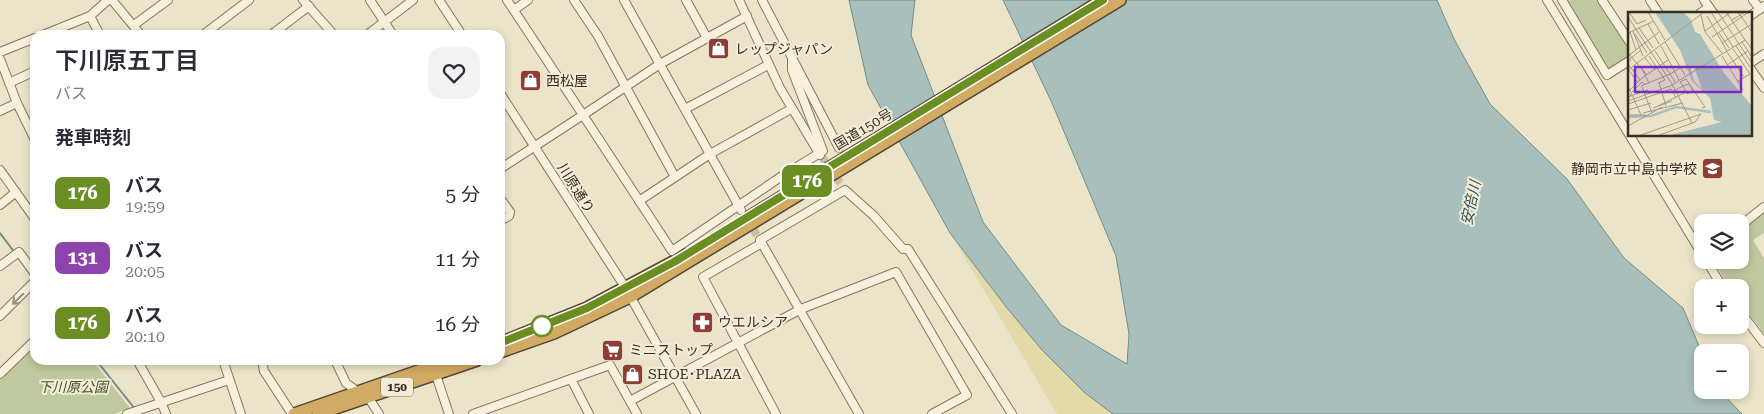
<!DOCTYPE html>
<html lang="ja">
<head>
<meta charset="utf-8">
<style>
  :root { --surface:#fff; --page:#f2f2f3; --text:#2b2b33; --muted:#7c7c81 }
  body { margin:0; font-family:"Roboto Serif","Noto Sans JP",serif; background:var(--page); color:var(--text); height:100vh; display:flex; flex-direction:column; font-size:19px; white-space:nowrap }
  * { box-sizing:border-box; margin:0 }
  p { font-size:16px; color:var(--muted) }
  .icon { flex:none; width:28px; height:28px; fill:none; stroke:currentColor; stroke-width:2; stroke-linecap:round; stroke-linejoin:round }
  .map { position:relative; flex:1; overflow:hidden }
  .panel { position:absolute; left:30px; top:30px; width:475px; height:335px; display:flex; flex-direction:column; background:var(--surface); border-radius:15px; box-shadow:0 2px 8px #0003 }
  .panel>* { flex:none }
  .badge { padding:0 10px; border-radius:8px; font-size:18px; line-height:32px }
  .fabs { position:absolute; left:1694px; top:214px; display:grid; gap:10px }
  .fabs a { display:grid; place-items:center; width:55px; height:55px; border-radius:10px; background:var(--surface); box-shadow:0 2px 8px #0003; font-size:25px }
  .map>.badge { position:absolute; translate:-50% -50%; box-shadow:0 0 0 2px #fff }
  h2 { padding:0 25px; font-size:19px; line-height:45px }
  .round { display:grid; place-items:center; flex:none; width:52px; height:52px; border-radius:15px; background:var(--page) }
  .head { display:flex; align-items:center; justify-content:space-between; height:85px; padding:0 25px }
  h1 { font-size:24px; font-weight:600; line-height:38px }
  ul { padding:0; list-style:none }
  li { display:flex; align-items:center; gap:15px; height:65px; padding:0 25px }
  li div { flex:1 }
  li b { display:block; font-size:19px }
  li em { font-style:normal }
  li .badge { min-width:55px; font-weight:700; text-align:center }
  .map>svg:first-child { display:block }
  .green { fill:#bfc89e }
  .sand { fill:#e4d9a9 }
  .water { fill:#a9bfbb; stroke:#718d89 }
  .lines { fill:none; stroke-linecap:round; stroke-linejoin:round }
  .stream { stroke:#718d89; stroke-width:2 }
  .minor-tunnel { stroke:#c7c0a7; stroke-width:8; stroke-dasharray:8 4; stroke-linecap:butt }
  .minor-casing { stroke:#85775f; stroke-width:10 }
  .highway-casing { stroke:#544533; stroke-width:14 }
  .minor { stroke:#f6f0dc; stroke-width:8 }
  .highway { stroke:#d1aa63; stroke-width:11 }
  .oneway { stroke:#968f7e }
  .line-casing { stroke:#fff; stroke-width:11 }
  .line { stroke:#6b8e23; stroke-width:8 }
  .stop-dot { fill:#fff; stroke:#6b8e23; stroke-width:2.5 }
  .labels { text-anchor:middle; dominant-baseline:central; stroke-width:4; stroke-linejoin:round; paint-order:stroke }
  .shield { fill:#f3edd8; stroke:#6f6758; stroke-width:1 }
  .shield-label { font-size:12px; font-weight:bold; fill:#372e21 }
  .poi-label { font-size:14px; fill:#372e21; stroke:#f3edd8; text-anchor:start }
  .street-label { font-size:14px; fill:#372e21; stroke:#f3edd8 }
  .park-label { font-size:14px; font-style:italic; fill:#44522a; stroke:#f3edd8 }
  .water-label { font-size:15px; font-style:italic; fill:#325555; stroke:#f3edd8 }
  .inset-river { fill:none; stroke:#a9bfbb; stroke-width:2.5 }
  .inset-road { fill:none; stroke:#a39b86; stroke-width:1 }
  .view { fill:#7b2cbf; fill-opacity:0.15; stroke:#7b2cbf; stroke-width:2.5 }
  .inset-edge { fill:none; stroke:#372e21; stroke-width:2.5 }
</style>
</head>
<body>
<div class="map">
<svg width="1764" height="414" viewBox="0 0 1764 414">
  <rect width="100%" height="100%" fill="#ebe4c9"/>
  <g class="green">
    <polygon points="1564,0 1598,0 1629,46 1629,57 1609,70 1607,69"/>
    <polygon points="1764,214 1764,233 1753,240 1764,258 1764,334 1740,301 1740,288 1730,287 1712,260 1740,260 1740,232"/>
    <polygon points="35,344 35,360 92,360 130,408 114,414 0,414 0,378"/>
  </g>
  <path class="sand" d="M950 233C999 298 1047 365 1113 414H1057Z"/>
  <polygon class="water" points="849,0 915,0 911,35 983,222 1061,325 1127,364 1129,334 1116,256 1052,103 1003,0 1437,0 1454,39 1490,104 1567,179 1624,258 1683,308 1702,353 1702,390 1719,390 1742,414 1113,414 1085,393 1042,350 1007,308 950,233 868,85"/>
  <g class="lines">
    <g class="stream">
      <polyline points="0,233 15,253"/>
      <polyline points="18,257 28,271"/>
      <polyline points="96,360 135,409"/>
    </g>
    <g class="minor-tunnel">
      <polyline points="822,157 841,184"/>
      <polyline points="741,210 757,235"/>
    </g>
    <defs>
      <g id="minor">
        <polyline points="112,0 141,35"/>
        <polyline points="303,0 334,35"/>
        <polyline points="370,0 393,35"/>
        <polyline points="439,0 462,35"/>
        <polyline points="507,0 583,115 660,64 747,16"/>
        <polyline points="574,0 598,36 675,177"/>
        <polyline points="624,0 741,210"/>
        <polyline points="686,0 707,38"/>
        <polyline points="739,0 780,88 820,155"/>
        <polyline points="762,0 839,148"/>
        <polyline points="1547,0 1702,254"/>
        <polyline points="1562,0 1607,75 1629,61"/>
        <polyline points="1602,0 1629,41"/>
        <polyline points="1650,0 1659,14"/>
        <polyline points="1704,0 1714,14"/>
        <polyline points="1753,0 1760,9"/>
        <polyline points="514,10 528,0"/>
        <polyline points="1699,14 1709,7"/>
        <polyline points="1750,16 1764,6"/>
        <polyline points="134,25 168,0"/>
        <polyline points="43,35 90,16"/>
        <polyline points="100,35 90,16 108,0"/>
        <polyline points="203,35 249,0"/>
        <polyline points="271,35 309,6"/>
        <polyline points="367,35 413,0"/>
        <polyline points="0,52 35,38"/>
        <polyline points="0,59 17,103 35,140"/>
        <polyline points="1750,63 1764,54"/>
        <polyline points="1750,68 1764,88"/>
        <polyline points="9,83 35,71"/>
        <polyline points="500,93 625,287 696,414"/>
        <polyline points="685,109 768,65"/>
        <polyline points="0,111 17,103"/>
        <polyline points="500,169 583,115 672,251 782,176 823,151 792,70 792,58"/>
        <polyline points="0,170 35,219"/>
        <polyline points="500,198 510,212 509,216 500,221"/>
        <polyline points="639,201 710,154 791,109"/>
        <polyline points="0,205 16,192"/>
        <polyline points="1740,226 1764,207"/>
        <polyline points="762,243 703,277 776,414"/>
        <polyline points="1706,260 1723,288"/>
        <polyline points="0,266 19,252 35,274"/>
        <polyline points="1740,311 1764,343"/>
        <polyline points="0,316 35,281"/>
        <polyline points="137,360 161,402 166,414"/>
        <polyline points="223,360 241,414"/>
        <polyline points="262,360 264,371 292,414"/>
        <polyline points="335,360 346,383 358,392"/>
        <polyline points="431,360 449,414"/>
        <polyline points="0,374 35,340"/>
        <polyline points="571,379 589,414"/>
        <polyline points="368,397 379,414"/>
        <polyline points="630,401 801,309 896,272 967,395 932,414"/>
        <polyline points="127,414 229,380"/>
        <polyline points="473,414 610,365 637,414"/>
        <polyline points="859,414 760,240 845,190 874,216 903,249 908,249 1012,414"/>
      </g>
      <g id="highway">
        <polyline points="749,217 1103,0"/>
        <polyline points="500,343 587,308 686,255"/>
        <polyline points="500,352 554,333 630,297 1120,0"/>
        <polyline points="294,414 450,360"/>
        <polyline points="318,414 477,360"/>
      </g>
    </defs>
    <use href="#minor" class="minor-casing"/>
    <use href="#highway" class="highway-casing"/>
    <use href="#minor" class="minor"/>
    <use href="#highway" class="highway"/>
  </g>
  <defs><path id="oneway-shaft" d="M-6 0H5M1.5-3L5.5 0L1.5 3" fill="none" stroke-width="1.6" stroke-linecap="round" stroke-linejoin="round" transform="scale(1.25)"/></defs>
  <use class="oneway" href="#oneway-shaft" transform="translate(18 299) rotate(136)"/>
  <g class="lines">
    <defs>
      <polyline id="line" points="500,343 587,308 674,262 1103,0"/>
    </defs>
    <use href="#line" class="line-casing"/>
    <use href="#line" class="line"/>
  </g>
  <defs>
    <symbol id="shop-square" viewBox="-11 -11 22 22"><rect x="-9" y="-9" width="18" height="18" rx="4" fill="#8f3c35" stroke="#f3edd8"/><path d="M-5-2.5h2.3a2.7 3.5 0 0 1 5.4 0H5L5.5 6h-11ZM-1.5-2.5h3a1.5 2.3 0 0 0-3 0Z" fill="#fff"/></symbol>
    <symbol id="school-square" viewBox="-11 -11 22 22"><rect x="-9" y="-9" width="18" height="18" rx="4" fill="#8f3c35" stroke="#f3edd8"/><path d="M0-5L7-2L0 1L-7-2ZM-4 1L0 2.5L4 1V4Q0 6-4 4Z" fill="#fff"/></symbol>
    <symbol id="pharmacy-square" viewBox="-11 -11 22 22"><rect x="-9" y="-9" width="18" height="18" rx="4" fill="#8f3c35" stroke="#f3edd8"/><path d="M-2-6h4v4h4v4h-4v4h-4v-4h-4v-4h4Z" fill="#fff"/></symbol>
    <symbol id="supermarket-square" viewBox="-11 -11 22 22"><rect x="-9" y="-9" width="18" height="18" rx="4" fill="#8f3c35" stroke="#f3edd8"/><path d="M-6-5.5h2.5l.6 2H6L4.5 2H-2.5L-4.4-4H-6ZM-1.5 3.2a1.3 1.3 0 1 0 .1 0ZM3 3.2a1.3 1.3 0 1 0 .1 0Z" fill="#fff"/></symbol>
  </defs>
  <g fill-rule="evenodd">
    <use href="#shop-square" x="706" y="36" width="25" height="25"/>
    <use href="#shop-square" x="518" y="68" width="25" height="25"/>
    <use href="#school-square" x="1700" y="156" width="25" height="25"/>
    <use href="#pharmacy-square" x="690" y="310" width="25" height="25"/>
    <use href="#supermarket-square" x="600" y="338" width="25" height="25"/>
    <use href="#shop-square" x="620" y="362" width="25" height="25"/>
  </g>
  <circle class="stop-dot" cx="542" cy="326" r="10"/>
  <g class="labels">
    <rect class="shield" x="381" y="377.5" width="32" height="19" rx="4"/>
    <g class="shield-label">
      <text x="397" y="387">150</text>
    </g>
    <g class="poi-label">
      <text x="735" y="49">レップジャパン</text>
      <text x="546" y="81">西松屋</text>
      <text x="1697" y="169" text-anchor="end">静岡市立中島中学校</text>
      <text x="718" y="322">ウエルシア</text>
      <text x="629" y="350">ミニストップ</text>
      <text x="648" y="374">SHOE･PLAZA</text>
    </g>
    <g class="street-label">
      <text transform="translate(863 129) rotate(-31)">国道150号</text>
      <text transform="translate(576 188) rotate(58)">川原通り</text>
    </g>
    <g class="park-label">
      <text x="73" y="387">下川原公園</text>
    </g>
    <g class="water-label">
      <text transform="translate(1471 203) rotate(-78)">安倍川</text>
    </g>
  </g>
  <g transform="translate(1628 12)">
    <rect width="124" height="124" fill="#ebe4c9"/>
    <path d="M27 0H55L63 8 67 20 72 22 96 61 124 94V124H38L94 110 86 108 82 86 64 69 52 38ZM62 54H66L74 77 66 69Z" fill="#a9bfbb" fill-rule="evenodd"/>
    <path class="inset-river" d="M0 105 23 104 48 95 83 100"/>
    <path class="inset-road" d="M1 0 9 12 18 8M20 0 37 28M83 0 105 35M90 0 111 32M98 0 117 28M110 0 124 20M73 3 77 20 94 41M79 4 99 39M0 5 44 72 64 111M104 8 117 0M20 12 31 32M11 16 25 36M5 19 15 44M77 19 103 0M2 20 8 38M0 21 26 9M91 21 101 36M7 22 19 41M84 25 121 0M37 30 57 63M114 30 124 45M94 31 124 12M111 32 124 51M33 34 51 68M108 34 122 55M105 37 122 62M27 39 42 62 52 56M99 40 116 65M0 41 19 63M0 44 31 20M21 44 37 68 30 71M94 44 115 78M17 46 27 58M3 49 2 47 13 38M0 52 12 68M99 53 120 39M13 55 21 71M0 57 10 71M0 58 76 0M109 70 122 62M31 71 38 94M0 74 13 103M13 74 42 62 47 70M14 75 24 101M45 79 55 74 61 72 65 79 59 82 55 74 52 70 58 67 77 95 74 96M4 80 14 70 17 73M3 84 0 81V80L14 66 40 48M0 85 20 78M0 89 42 74 117 28 124 37M0 92 43 77 48 86M30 94 58 80M25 96 44 89M0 98 23 91M15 101 55 91M0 103H18M0 114 34 95M10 124 73 102M29 124 67 110 73 102"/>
    <path class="view" d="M7 55H113V80H7Z"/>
    <rect width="124" height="124" class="inset-edge"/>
  </g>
</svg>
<div class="fabs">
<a><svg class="icon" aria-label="layers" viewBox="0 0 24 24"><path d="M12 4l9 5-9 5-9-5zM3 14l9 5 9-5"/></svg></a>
<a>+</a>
<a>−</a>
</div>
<b class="badge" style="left:807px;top:181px;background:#6b8e23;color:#fff">176</b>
<section class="panel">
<div class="head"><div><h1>下川原五丁目</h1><p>バス</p></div><a class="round"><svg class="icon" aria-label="heart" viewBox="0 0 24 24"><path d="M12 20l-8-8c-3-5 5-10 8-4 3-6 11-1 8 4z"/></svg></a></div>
<h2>発車時刻</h2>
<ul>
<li><span class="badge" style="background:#6b8e23;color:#fff">176</span><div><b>バス</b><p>19:59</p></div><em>5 分</em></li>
<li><span class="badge" style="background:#8e44ad;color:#fff">131</span><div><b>バス</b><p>20:05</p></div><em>11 分</em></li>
<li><span class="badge" style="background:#6b8e23;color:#fff">176</span><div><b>バス</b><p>20:10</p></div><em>16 分</em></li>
</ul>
</section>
</div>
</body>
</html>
